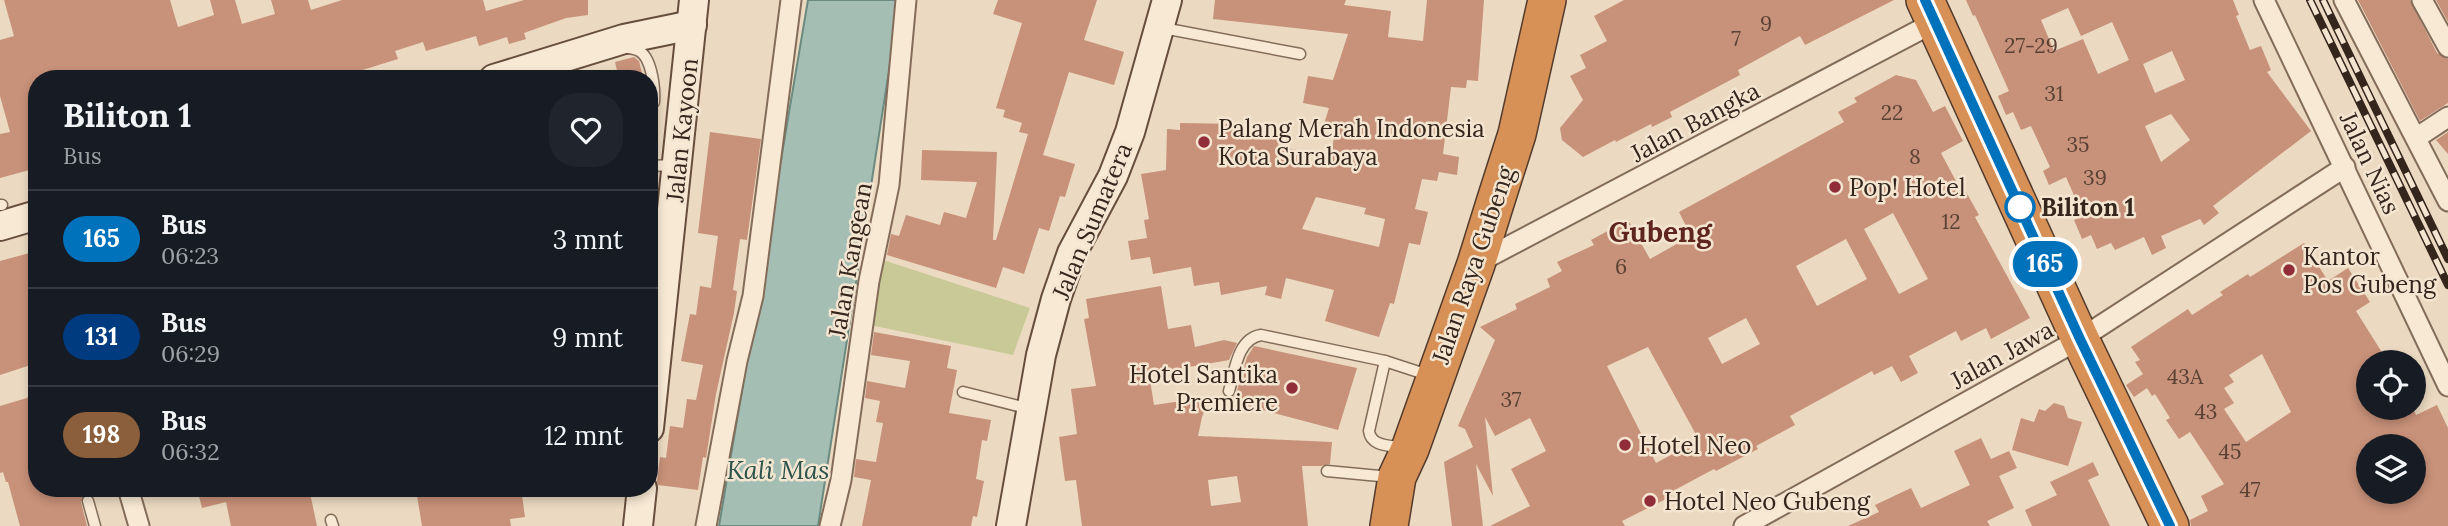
<!DOCTYPE html>
<html lang="id">
<head>
<meta charset="utf-8">
<style>
  :root { --surface:#171b24; --page:#20242c; --text:#f1f3f6; --muted:#9ea1a6; --line:#363941 }
  body { margin:0; font-family:Lora,serif; background:var(--page); color:var(--text); height:100vh; display:flex; flex-direction:column; font-size:26px; white-space:nowrap }
  * { box-sizing:border-box; margin:0 }
  p { font-size:23px; color:var(--muted) }
  .icon { flex:none; width:38px; height:38px; fill:none; stroke:currentColor; stroke-width:2; stroke-linecap:round; stroke-linejoin:round }
  .map { position:relative; flex:1; overflow:hidden }
  .sheet { position:absolute; left:28px; top:70px; width:630px; height:427px; display:flex; flex-direction:column; background:var(--surface); border-radius:28px; box-shadow:0 4px 10px #0003 }
  .sheet>* { flex:none }
  .badge { padding:0 14px; border-radius:23px; font-size:24px; line-height:46px }
  .controls { position:absolute; left:2356px; top:350px; display:grid; gap:14px }
  .controls a { display:grid; place-items:center; width:70px; height:70px; border-radius:50%; background:var(--surface); box-shadow:0 4px 10px #0003; font-size:35px }
  .map>.badge { position:absolute; translate:-50% -50%; box-shadow:0 0 0 4px #fff }
  .round { display:grid; place-items:center; flex:none; width:74px; height:74px; border-radius:28px; background:var(--page) }
  .summary { display:flex; align-items:center; justify-content:space-between; height:119px; padding:0 35px }
  h1 { font-size:33px; font-weight:700; line-height:52px }
  ul { padding:0; list-style:none }
  li { display:flex; align-items:center; gap:21px; height:98px; padding:0 35px; border-top:2px solid var(--line) }
  li div { flex:1 }
  li b { display:block; font-size:26px }
  li em { font-style:normal }
  li .badge { min-width:77px; font-weight:700; text-align:center }
  .map>svg:first-child { display:block }
  .green { fill:#c8c996 }
  .water { fill:#a4beb3; stroke:#6b8b80; stroke-width:2 }
  .building { fill:#c89179; fill-rule:evenodd }
  .lines { fill:none; stroke-linecap:round; stroke-linejoin:round }
  .lane-casing { stroke:#846c5a; stroke-width:13 }
  .street-casing { stroke:#846c5a; stroke-width:23 }
  .secondary-casing { stroke:#664d3d; stroke-width:32 }
  .highway-casing { stroke:#523b2e; stroke-width:40 }
  .lane { stroke:#f7e9d4; stroke-width:10 }
  .street { stroke:#f7e9d4; stroke-width:19 }
  .secondary { stroke:#f7e9d4; stroke-width:28 }
  .highway { stroke:#d79055; stroke-width:37 }
  .rail-casing { stroke:#34261d; stroke-width:8 }
  .rail { stroke:#f3e5d0; stroke-width:5; stroke-dasharray:16; stroke-linecap:butt }
  .line-casing { stroke:#fff; stroke-width:16 }
  .line { stroke:#0072bc; stroke-width:10 }
  .poi-dot { fill:#902d38; stroke:#f3e5d0; stroke-width:2.5 }
  .stop-dot { fill:#fff; stroke:#0072bc; stroke-width:3.5 }
  .labels { text-anchor:middle; dominant-baseline:central; stroke-width:5; stroke-linejoin:round; paint-order:stroke }
  .number-label { font-size:21px; fill:#594134 }
  .street-label { font-size:24px; fill:#34261d; stroke:#f3e5d0 }
  .poi-label { font-size:24px; fill:#34261d; stroke:#f3e5d0; text-anchor:start }
  .stop-label { font-size:24px; font-weight:bold; fill:#34261d; stroke:#f3e5d0; text-anchor:start }
  .water-label { font-size:26px; font-style:italic; fill:#2d534d; stroke:#f3e5d0 }
  .quarter-label { font-size:28px; font-weight:bold; fill:#5f251f; stroke:#f3e5d0 }
</style>
</head>
<body>
<div class="map">
<svg width="2448" height="526" viewBox="0 0 2448 526">
  <rect width="100%" height="100%" fill="#ebdac1"/>
  <polygon class="green" points="877,258 1030,308 1013,355 870,325"/>
  <polygon class="water" points="808,0 900,0 818,526 719,526"/>
  <g class="building">
    <polygon points="4,0 170,0 178,27 214,15 210,0 235,0 242,24 275,14 271,0 308,0 311,10 342,0 483,0 486,11 524,0 588,0 588,15 566,18 524,33 526,39 509,44 507,37 479,46 476,36 426,51 423,42 395,51 398,59 343,76 343,79 317,79 315,72 291,79 37,79 37,168 0,178 0,134 10,132 0,96 0,40 14,36"/>
    <polygon points="998,0 1097,0 1084,40 1124,52 1114,85 1069,72 1043,155 1075,164 1065,197 1060,196 1049,231 1039,228 1024,274 1003,267 996,288 887,255 891,234 899,236 906,215 940,225 944,212 966,218 977,182 921,180 922,150 997,152 993,240 996,240 1028,134 1019,132 1022,123 1003,117 1005,110 996,108 1022,23 993,14"/>
    <path d="M1215 0H1346L1344 5 1391 11 1388 37 1423 41 1427 0H1484L1478 81 1467 80 1466 88 1451 87 1443 154 1459 157 1457 175 1439 172 1437 181 1422 179 1415 209 1428 212 1420 245 1409 243 1394 304 1390 303 1379 337 1325 321 1334 290 1286 278 1281 299 1265 295 1267 286 1221 295 1219 282 1194 286 1191 267 1153 274 1150 257 1131 260 1128 241 1147 238 1144 220 1149 219 1141 174 1166 170 1167 129 1180 130V123L1237 124V126L1280 137 1278 146 1301 151 1299 161 1329 168 1336 125 1324 124 1329 108 1303 103 1308 76 1333 80 1348 34 1213 19ZM1316 197 1366 208 1364 214 1385 219 1379 247 1302 229Z"/>
    <polygon points="1624,0 1894,0 1805,45 1800,36 1738,70 1740,75 1670,112 1672,117 1652,127 1651,124 1616,142 1615,140 1583,157 1562,140 1560,128 1583,100 1570,76 1586,68 1580,55 1607,41 1594,16"/>
    <path d="M1966 0H2233L2239 15 2236 16 2250 50 2261 46 2271 70 2267 72 2311 131 2213 206 2219 213 2204 225 2200 219 2161 236 2166 248 2152 255 2144 237 2115 250 2111 243 2097 249 2091 235 2082 239 2074 220 2083 216 2066 177 2049 185 2043 171 2050 167 2031 126 2021 130 2013 112 2006 115 1998 96 2009 91 1975 15 1973 16ZM2068 8 2081 36 2112 22 2129 60 2098 74 2083 39 2054 51 2041 20ZM2172 51 2185 80 2155 93 2143 64ZM2171 114 2190 140 2161 162 2145 126Z"/>
    <polygon points="2358,0 2410,0 2437,53 2448,59 2448,103 2420,121"/>
    <polygon points="2436,0 2448,0 2448,22"/>
    <polygon points="634,57 639,61 643,77 619,79 615,62"/>
    <path d="M1896 75 1916 80 1933 112 1945 106 1963 141 1941 153 1958 185 1961 183 1979 215 1975 217 2030 318 1991 339 1986 328 1961 341 1956 331 1909 356 1918 373 1901 382 1892 366 1874 375 1872 371 1790 416 1795 425 1756 446 1758 449 1716 471 1714 469 1671 492 1672 496 1622 521 1625 526H1490L1530 506 1511 469 1546 451 1530 418 1495 436 1485 417 1493 496 1476 464 1483 526H1452L1444 462 1473 447 1465 429 1458 426 1495 340 1480 327 1517 309 1515 304 1550 287 1547 279 1562 271 1557 262 1594 245 1591 240 1628 220 1650 259 1691 236 1679 212 1844 122 1838 112 1857 102 1854 98ZM1893 213 1928 279 1899 294 1864 229ZM1846 239 1867 279 1817 306 1796 266ZM1746 318 1760 344 1722 364 1708 338ZM1648 347 1699 440 1656 463 1607 366Z"/>
    <polygon points="710,132 761,139 747,240 740,239 733,290 737,291 734,313 716,394 706,458 703,457 698,490 658,485 657,481 660,457 666,458 670,426 683,428 687,399 696,400 703,365 681,361 690,314 696,315 700,286 711,288 718,236 698,233"/>
    <polygon points="2448,132 2448,154 2436,140"/>
    <path d="M2304 243 2328 281 2348 268 2370 302 2356 311 2388 362H2368V408H2413L2416 415 2437 405 2448 428V526H2191L2190 520 2208 511 2201 496 2224 484 2190 432 2179 439 2166 420 2170 418 2155 394 2152 396 2147 388 2134 397 2126 385 2143 374 2135 362 2140 360 2131 347 2188 309 2192 315 2223 295 2220 292 2248 274 2250 277ZM2262 354 2291 412 2246 442 2224 409 2234 403 2224 388 2234 382 2229 375ZM2368 446H2413V492H2368Z"/>
    <polygon points="37,251 37,363 0,375 0,261"/>
    <path d="M1161 286 1168 329 1191 325 1195 347 1224 340 1237 343 1229 360 1149 374 1154 405 1210 397 1202 417 1198 436 1332 442 1330 464 1321 466H1302L1308 526H1082L1076 480 1065 481 1059 437 1077 434 1071 389 1096 386 1084 319 1089 318 1086 299ZM1237 476 1241 502 1211 506 1208 480Z"/>
    <polygon points="874,332 951,346 947,368 957,370 949,413 991,420 987,441 982,440 976,479 984,481 977,517 973,516 971,526 862,526 871,480 854,477 856,459 876,462 883,423 876,422 880,401 865,398 867,381 905,388 910,361 871,355"/>
    <polygon points="1254,346 1357,368 1338,430 1229,401 1236,394 1247,357"/>
    <polygon points="37,395 37,488 83,488 85,495 81,502 87,526 20,526 8,482 6,482 3,472 0,473 0,406"/>
    <polygon points="2054,403 2064,406 2068,418 2082,422 2068,466 2012,450 2021,418 2034,422 2039,409 2045,411"/>
    <polygon points="1981,438 1991,459 2009,451 2017,468 1999,476 2014,508 1987,521 1990,526 1848,526 1879,512 1875,505 1911,488 1921,508 1970,485 1954,451"/>
    <polygon points="2093,462 2099,475 2088,480 2110,526 2032,526 2025,510 2057,495 2050,482"/>
    <polygon points="197,488 309,488 317,526 231,526 226,502 202,508"/>
    <polygon points="427,488 521,488 525,517 510,519 511,526 422,526 416,490"/>
  </g>
  <g class="lines">
    <defs>
      <g id="lane">
        <polyline points="1163,28 1300,54"/>
        <path d="M626 47C629 49 633 48 637 50 652 55 655 89 654 102"/>
        <polyline points="649,166 675,165"/>
        <polyline points="0,205 2,205"/>
        <path d="M1229 391C1235 371 1237 339 1261 335L1385 361"/>
        <polyline points="963,392 1030,409"/>
        <path d="M1404 448C1390 445 1371 447 1369 431L1385 361 1431 376"/>
        <polyline points="1327,471 1390,477"/>
        <polyline points="88,501 95,526"/>
        <polyline points="331,520 333,526"/>
      </g>
      <g id="street">
        <polyline points="2264,0 2448,386"/>
        <polyline points="2344,0 2448,201"/>
        <polyline points="2422,0 2448,47"/>
        <polyline points="2416,138 2448,117"/>
        <polyline points="1477,263 1935,22"/>
        <polyline points="128,488 139,526"/>
        <polyline points="706,526 737,361 753,296 791,0"/>
        <polyline points="830,526 841,480 869,281 889,185 906,0"/>
        <polyline points="1744,526 2080,339 2345,167"/>
      </g>
      <g id="secondary">
        <polyline points="494,79 624,39 692,25"/>
        <polyline points="0,226 37,215"/>
        <polyline points="649,428 694,0"/>
        <polyline points="638,526 642,488"/>
        <polyline points="1011,526 1041,355 1056,299 1072,253 1113,176 1130,132 1167,0"/>
      </g>
      <g id="highway">
        <polyline points="1925,0 2080,339 2170,526"/>
        <polyline points="1389,526 1397,477 1410,449 1476,264 1495,203 1517,134 1547,0"/>
      </g>
    </defs>
    <use href="#lane" class="lane-casing"/>
    <use href="#street" class="street-casing"/>
    <use href="#secondary" class="secondary-casing"/>
    <use href="#highway" class="highway-casing"/>
    <use href="#lane" class="lane"/>
    <use href="#street" class="street"/>
    <use href="#secondary" class="secondary"/>
    <use href="#highway" class="highway"/>
    <defs>
      <g id="rail">
        <polyline points="2310,0 2448,285"/>
        <polyline points="2323,0 2448,259"/>
      </g>
    </defs>
    <use href="#rail" class="rail-casing"/>
    <use href="#rail" class="rail"/>
  </g>
  <g class="lines">
    <defs>
      <polyline id="line" points="1925,0 2080,339 2170,526"/>
    </defs>
    <use href="#line" class="line-casing"/>
    <use href="#line" class="line"/>
  </g>
  <g class="poi-dot">
    <circle cx="1204" cy="142" r="7"/>
    <circle cx="1835" cy="187" r="7"/>
    <circle cx="2289" cy="270" r="7"/>
    <circle cx="1292" cy="388" r="7"/>
    <circle cx="1625" cy="445" r="7"/>
    <circle cx="1650" cy="501" r="7"/>
  </g>
  <circle class="stop-dot" cx="2020" cy="207" r="14"/>
  <g class="labels">
    <g class="number-label">
      <text x="1766" y="23">9</text>
      <text x="1736" y="38">7</text>
      <text x="2031" y="45">27-29</text>
      <text x="2054" y="93">31</text>
      <text x="1892" y="112">22</text>
      <text x="2078" y="144">35</text>
      <text x="1915" y="156">8</text>
      <text x="2095" y="177">39</text>
      <text x="1951" y="221">12</text>
      <text x="1621" y="266">6</text>
      <text x="2185" y="376">43A</text>
      <text x="1511" y="399">37</text>
      <text x="2206" y="411">43</text>
      <text x="2230" y="451">45</text>
      <text x="2250" y="489">47</text>
    </g>
    <g class="street-label">
      <text transform="translate(1695 122) rotate(-28)">Jalan Bangka</text>
      <text transform="translate(682 130) rotate(-84)">Jalan Kayoon</text>
      <text transform="translate(2370 163) rotate(65)">Jalan Nias</text>
      <text transform="translate(1092 221) rotate(-67)">Jalan Sumatera</text>
      <text transform="translate(850 260) rotate(-80)">Jalan Kangean</text>
      <text transform="translate(1473 265) rotate(-71)">Jalan Raya Gubeng</text>
      <text transform="translate(2002 355) rotate(-29)">Jalan Jawa</text>
    </g>
    <g class="poi-label">
      <text x="1218" y="128">Palang Merah Indonesia<tspan x="1218" dy="28">Kota Surabaya</tspan></text>
      <text x="1849" y="187">Pop! Hotel</text>
      <text x="2303" y="256">Kantor<tspan x="2303" dy="28">Pos Gubeng</tspan></text>
      <text x="1278" y="374" text-anchor="end">Hotel Santika<tspan x="1278" dy="28">Premiere</tspan></text>
      <text x="1639" y="445">Hotel Neo</text>
      <text x="1664" y="501">Hotel Neo Gubeng</text>
    </g>
    <g class="stop-label">
      <text x="2041" y="207">Biliton 1</text>
    </g>
    <g class="water-label">
      <text x="778" y="469">Kali Mas</text>
    </g>
    <g class="quarter-label">
      <text x="1660" y="232">Gubeng</text>
    </g>
  </g>
</svg>
<div class="controls">
<a><svg class="icon" aria-label="locate" viewBox="0 0 24 24"><circle cx="12" cy="12" r="6"/><path d="M12 2v4M12 18v4M2 12h4M18 12h4"/></svg></a>
<a><svg class="icon" aria-label="layers" viewBox="0 0 24 24"><path d="M12 4l9 5-9 5-9-5zM3 14l9 5 9-5"/></svg></a>
</div>
<b class="badge" style="left:2045px;top:264px;background:#0072bc;color:#fff">165</b>
<section class="sheet">
<div class="summary"><div><h1>Biliton 1</h1><p>Bus</p></div><a class="round"><svg class="icon" aria-label="heart" viewBox="0 0 24 24"><path d="M12 20l-8-8c-3-5 5-10 8-4 3-6 11-1 8 4z"/></svg></a></div>
<ul>
<li><span class="badge" style="background:#0072bc;color:#fff">165</span><div><b>Bus</b><p>06:23</p></div><em>3 mnt</em></li>
<li><span class="badge" style="background:#003b80;color:#fff">131</span><div><b>Bus</b><p>06:29</p></div><em>9 mnt</em></li>
<li><span class="badge" style="background:#8b5e3c;color:#fff">198</span><div><b>Bus</b><p>06:32</p></div><em>12 mnt</em></li>
</ul>
</section>
</div>
</body>
</html>
